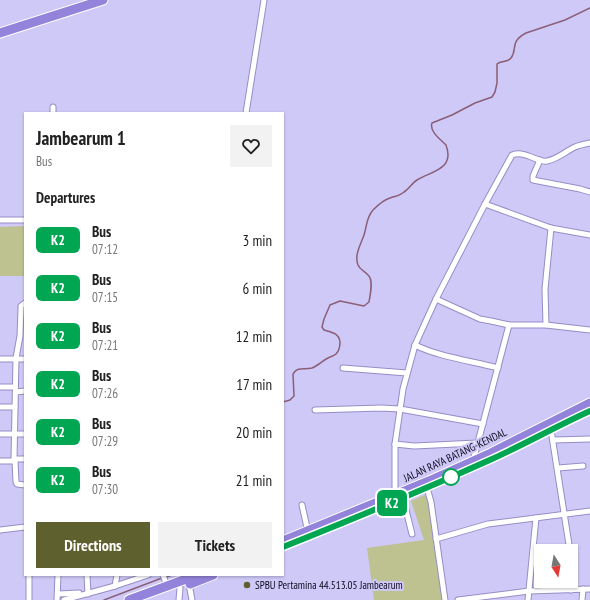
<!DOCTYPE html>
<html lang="en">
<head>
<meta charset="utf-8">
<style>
  :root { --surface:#fff; --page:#f2f2f2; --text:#222; --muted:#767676; --accent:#5e602d }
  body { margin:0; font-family:"PT Sans Narrow",sans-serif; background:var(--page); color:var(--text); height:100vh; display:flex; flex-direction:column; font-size:15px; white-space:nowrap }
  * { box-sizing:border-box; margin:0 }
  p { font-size:13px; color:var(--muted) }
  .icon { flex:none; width:22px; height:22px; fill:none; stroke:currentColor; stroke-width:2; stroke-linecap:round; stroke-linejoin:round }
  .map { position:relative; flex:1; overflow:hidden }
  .drawer { position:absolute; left:24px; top:112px; width:260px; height:464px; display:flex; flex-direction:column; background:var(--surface); border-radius:0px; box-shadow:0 1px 3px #0004 }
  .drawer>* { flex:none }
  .badge { padding:0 8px; border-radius:6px; font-size:14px; line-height:26px }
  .needle { width:26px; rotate:169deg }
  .fabs { position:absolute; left:534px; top:544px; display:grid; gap:8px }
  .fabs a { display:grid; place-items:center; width:44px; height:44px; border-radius:0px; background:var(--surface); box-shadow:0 1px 3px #0004; font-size:20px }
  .map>.badge { position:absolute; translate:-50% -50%; box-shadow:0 0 0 2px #fff }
  h2 { padding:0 12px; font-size:15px; line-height:36px }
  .round { display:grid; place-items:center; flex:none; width:42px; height:42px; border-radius:0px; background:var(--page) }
  .head { display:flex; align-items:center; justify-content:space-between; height:68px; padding:0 12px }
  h1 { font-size:19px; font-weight:600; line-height:30px }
  .button { display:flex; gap:8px; margin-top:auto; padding:8px 12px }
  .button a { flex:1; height:46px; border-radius:0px; background:var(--accent); color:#fff; font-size:16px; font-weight:600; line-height:46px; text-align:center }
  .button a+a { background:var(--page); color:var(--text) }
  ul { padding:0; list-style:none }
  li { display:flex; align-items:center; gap:12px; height:48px; padding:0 12px }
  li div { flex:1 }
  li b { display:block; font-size:15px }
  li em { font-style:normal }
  li .badge { min-width:44px; font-weight:700; text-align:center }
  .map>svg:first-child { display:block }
  .green { fill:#bec290 }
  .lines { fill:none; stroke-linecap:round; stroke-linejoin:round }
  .stream { stroke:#8a5f77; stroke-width:1.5 }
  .street-casing { stroke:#968dc5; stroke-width:7 }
  .highway-casing { stroke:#fff; stroke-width:11 }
  .street { stroke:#fff; stroke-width:5 }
  .highway { stroke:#9383da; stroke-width:9 }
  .line-casing { stroke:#fff; stroke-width:9 }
  .line { stroke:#00a651; stroke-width:6 }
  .stop-dot { fill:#fff; stroke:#00a651; stroke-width:2 }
  .poi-dot { fill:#5e602d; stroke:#cfc9f8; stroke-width:1.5 }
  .labels { text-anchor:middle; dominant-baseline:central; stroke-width:4; stroke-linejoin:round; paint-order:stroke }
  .street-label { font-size:11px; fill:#0d091d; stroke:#cfc9f8 }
  .poi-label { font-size:11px; fill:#0d091d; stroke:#cfc9f8; text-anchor:start }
</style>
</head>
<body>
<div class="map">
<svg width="590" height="600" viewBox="0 0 590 600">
  <rect width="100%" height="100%" fill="#cfc9f8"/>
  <g class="green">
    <polygon points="25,226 24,276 0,276 0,227"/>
    <polygon points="427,494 443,600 374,600 367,548 424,540 411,501"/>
  </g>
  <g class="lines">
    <g class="stream">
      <path d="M283 402 290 400 294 396 293 374C298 366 304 370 312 368 318 366 322 361 328 358 330 357 334 356 336 354 339 351 340 346 340 342 339 333 331 332 324 330L322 327 324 319 330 305 340 301 364 306 369 302C370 295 374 280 368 275 365 271 360 270 358 265 354 255 361 244 364 235 367 226 366 218 373 210 378 205 383 200 390 198 395 196 400 196 404 192 409 189 412 183 417 180 432 171 455 169 446 145 440 139 429 131 432 123L452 115 475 103 492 97 495 92 497 83V64C501 60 507 63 511 58 518 49 509 42 526 33L565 20 590 8"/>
      <polyline points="166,577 172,575"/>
      <polyline points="104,600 162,578"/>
    </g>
    <defs>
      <g id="street">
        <polyline points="53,113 53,107"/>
        <polyline points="246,113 264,0"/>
        <polyline points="540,160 533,176 533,180 580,189 590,192"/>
        <polyline points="485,204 551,228 590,235"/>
        <polyline points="0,220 25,220"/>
        <polyline points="436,299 480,319 491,321 509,325 546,325 590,330"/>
        <polyline points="25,303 21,306 21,309 20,336 16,358 14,459 15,461 16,482 17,484 25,485"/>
        <polyline points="546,325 545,289 551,228"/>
        <path d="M415 345C439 357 472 361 498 368"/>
        <polyline points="0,359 25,359"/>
        <polyline points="343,368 407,373"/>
        <polyline points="0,387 15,387"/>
        <polyline points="16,392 25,391"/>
        <polyline points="0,407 15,407"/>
        <polyline points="315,410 381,408 400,409 483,424"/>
        <polyline points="551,430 570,551"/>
        <polyline points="0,434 25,434"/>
        <polyline points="553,440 590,439"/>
        <polyline points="395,444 414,446 477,443"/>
        <polyline points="14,459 25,459"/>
        <polyline points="0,461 15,461"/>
        <polyline points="473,461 509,325"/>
        <polyline points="558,468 583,466"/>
        <polyline points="427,488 431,502 445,600"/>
        <path d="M395 496V444L403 389 415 345 436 299 485 204 512 155C526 150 537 163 547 161 558 159 566 151 575 147 580 145 585 144 590 143"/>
        <polyline points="403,498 412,534"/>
        <polyline points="302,505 308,532"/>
        <polyline points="0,530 25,527"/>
        <polyline points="436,539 488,524 590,511"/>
        <polyline points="29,575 29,600"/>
        <polyline points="87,575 88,594"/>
        <polyline points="163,575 167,586"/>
        <polyline points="570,581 571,590"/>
        <polyline points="189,584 192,600"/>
        <polyline points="115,586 117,575"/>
        <polyline points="58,594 79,593"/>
        <polyline points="57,600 58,575"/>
        <polyline points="64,600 115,586 148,575"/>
        <polyline points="179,600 180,588"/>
        <polyline points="458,600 529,591 590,589"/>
        <polyline points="528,600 536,518"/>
        <polyline points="582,600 583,589"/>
      </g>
      <g id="highway">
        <polyline points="0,33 103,0"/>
        <polyline points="283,541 429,481 491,453 590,403"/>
        <polyline points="190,584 213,575"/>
        <polyline points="129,600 197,575"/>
      </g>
    </defs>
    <use href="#street" class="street-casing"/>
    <use href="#highway" class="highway-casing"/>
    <use href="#street" class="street"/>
    <use href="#highway" class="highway"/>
  </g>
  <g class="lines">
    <defs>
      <path id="line" d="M283 547C353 519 423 490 492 459 525 444 557 426 590 411"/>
    </defs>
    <use href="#line" class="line-casing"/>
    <use href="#line" class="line"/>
  </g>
  <circle class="stop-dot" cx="451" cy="477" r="8"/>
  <circle class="poi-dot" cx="247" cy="585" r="4"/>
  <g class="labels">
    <g class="street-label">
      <text transform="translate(455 455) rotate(-25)">JALAN RAYA BATANG-KENDAL</text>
    </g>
    <g class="poi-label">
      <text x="255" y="585">SPBU Pertamina 44.513.05 Jambearum</text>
    </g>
  </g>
</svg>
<div class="fabs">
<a><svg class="needle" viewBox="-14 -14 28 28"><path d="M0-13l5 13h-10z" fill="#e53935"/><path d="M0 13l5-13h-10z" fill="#767676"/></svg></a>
</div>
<b class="badge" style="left:392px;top:503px;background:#00a651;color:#fff">K2</b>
<section class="drawer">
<div class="head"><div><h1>Jambearum 1</h1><p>Bus</p></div><a class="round"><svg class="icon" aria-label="heart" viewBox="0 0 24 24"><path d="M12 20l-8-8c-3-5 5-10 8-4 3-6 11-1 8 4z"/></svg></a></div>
<h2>Departures</h2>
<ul>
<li><span class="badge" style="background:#00a651;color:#fff">K2</span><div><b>Bus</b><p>07:12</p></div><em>3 min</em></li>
<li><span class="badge" style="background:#00a651;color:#fff">K2</span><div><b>Bus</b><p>07:15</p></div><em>6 min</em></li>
<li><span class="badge" style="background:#00a651;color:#fff">K2</span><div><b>Bus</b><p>07:21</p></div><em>12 min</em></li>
<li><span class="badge" style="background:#00a651;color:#fff">K2</span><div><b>Bus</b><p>07:26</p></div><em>17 min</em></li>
<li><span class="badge" style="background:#00a651;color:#fff">K2</span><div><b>Bus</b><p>07:29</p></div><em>20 min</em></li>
<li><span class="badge" style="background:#00a651;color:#fff">K2</span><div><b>Bus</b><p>07:30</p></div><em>21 min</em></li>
</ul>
<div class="button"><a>Directions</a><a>Tickets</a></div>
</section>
</div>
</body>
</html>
